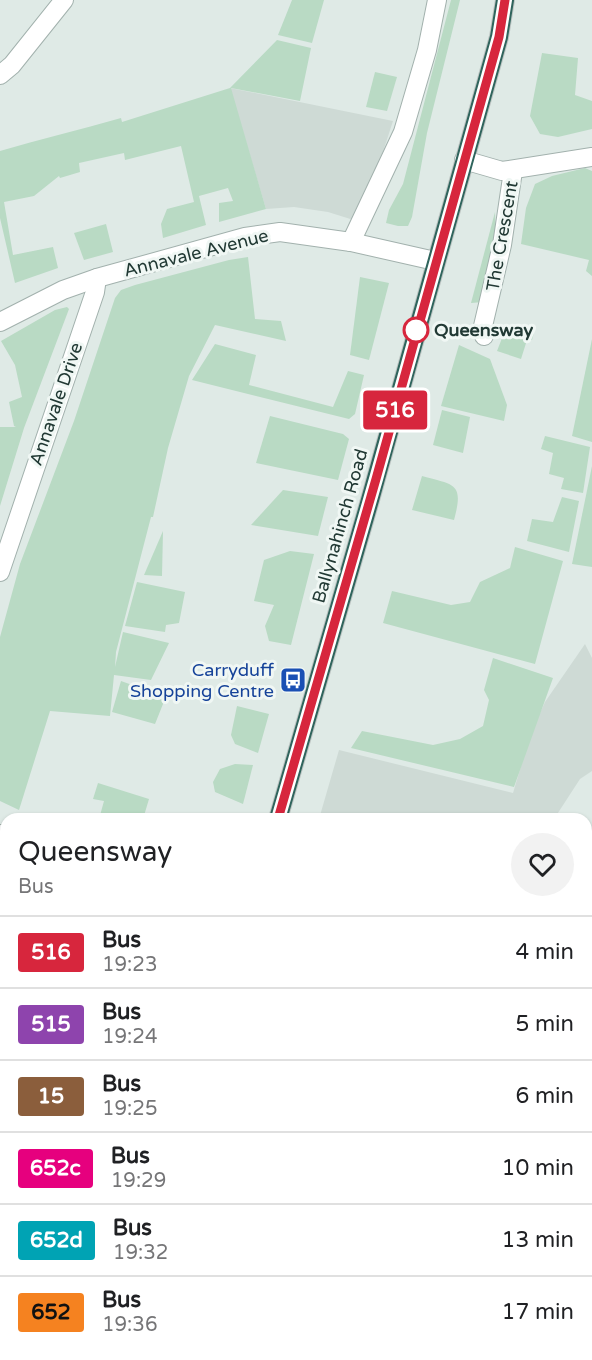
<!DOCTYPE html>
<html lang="en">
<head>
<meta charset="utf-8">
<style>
  :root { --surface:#fff; --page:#f2f2f2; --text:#202124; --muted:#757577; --line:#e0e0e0 }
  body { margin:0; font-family:"Varela Round",sans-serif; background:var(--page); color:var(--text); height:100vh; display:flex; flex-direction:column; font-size:22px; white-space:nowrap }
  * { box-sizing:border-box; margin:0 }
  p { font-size:20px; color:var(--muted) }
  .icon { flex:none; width:33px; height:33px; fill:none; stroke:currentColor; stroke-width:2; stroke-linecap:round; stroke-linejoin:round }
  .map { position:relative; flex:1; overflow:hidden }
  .side { position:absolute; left:0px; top:813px; width:592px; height:548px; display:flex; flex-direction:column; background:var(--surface); border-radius:18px 18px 0 0; box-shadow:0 2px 4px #0004 }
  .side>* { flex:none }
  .badge { padding:0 12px; border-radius:4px; font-size:21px; line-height:39px }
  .map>.badge { position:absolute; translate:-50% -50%; box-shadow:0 0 0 3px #fff }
  .round { display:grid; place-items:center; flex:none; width:63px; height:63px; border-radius:32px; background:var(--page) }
  .headline { display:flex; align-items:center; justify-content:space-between; height:102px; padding:0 18px }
  h1 { font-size:28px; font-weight:600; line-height:45px }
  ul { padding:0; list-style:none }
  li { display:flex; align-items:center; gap:18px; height:72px; padding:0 18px; border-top:2px solid var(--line) }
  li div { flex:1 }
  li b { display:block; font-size:22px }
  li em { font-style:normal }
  li .badge { min-width:66px; font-weight:700; text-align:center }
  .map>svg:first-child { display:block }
  .built { fill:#cedad5 }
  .green { fill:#b9dac4 }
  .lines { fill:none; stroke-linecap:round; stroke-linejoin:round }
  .stream { stroke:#89bfcd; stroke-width:8 }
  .minor-casing { stroke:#a2b1ad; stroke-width:20 }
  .major-casing { stroke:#bcc4c2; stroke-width:20 }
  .highway-casing { stroke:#bcc4c2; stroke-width:20 }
  .minor { stroke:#fff; stroke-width:18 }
  .major { stroke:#669d92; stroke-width:18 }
  .highway { stroke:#2f645c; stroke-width:18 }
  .line-casing { stroke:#fff; stroke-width:14 }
  .line { stroke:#d7263d; stroke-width:9 }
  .stop-dot { fill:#fff; stroke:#d7263d; stroke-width:3 }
  .labels { text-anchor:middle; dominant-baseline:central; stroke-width:6; stroke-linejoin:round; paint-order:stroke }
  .street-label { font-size:18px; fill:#213934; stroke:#f0f7f4 }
  .stop-label { font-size:18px; font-weight:bold; fill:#213934; stroke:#f0f7f4; text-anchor:start }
  .transit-label { font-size:18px; fill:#164399; stroke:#f0f7f4; text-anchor:end }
</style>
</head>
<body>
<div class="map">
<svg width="592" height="1360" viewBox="0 0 592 1360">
  <rect width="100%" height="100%" fill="#dfeae6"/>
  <g class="built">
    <polygon points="230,88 393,121 360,222 328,212 294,207 266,209"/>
    <polygon points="585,644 592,658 592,771 580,779 554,819 319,819 339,750 513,793 531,733 545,702"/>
    <polygon points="0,1082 6,1090 6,1354 57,1355 55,1360 0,1360"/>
    <polygon points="155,1355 223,1355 218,1360 155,1360"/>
  </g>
  <g class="green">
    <polygon points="292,0 324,0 312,43 278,35"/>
    <polygon points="451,0 460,0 427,133 412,217 408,226 398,226 386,223 389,210 403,184"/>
    <path d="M277 40 311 48 300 101 231 88 266 209 219 222V203L233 201 228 188 199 196 206 225 163 238 161 224 167 209 194 202 181 146 125 160 124 153 79 163 80 172 60 178 59 176 34 196 4 202 13 255 53 247 58 268 15 283 0 218V151C40 139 80 130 121 118L122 122 230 88Z"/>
    <polygon points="542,53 578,58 575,95 592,101 592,129 558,137 540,134 530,116"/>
    <polygon points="375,72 397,77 387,111 366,107"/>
    <polygon points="585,168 592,171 592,276 586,271 589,260 521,244 526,208 535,184 552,176"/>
    <polygon points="495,212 496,240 483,302 471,303"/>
    <polygon points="106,224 113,252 84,260 74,233"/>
    <polygon points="248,257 255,319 281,321 286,341 215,325 189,376 168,448 153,517 151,517 116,652 115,667 123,632 169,643 151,680 114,675 110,716 50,711 19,810 0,801 0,637 20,564 74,421 115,298 121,290 135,285 229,260"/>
    <polygon points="360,277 389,283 369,360 350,355"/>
    <polygon points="67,307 69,309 24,428 0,506 0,427 16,427 14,426 9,402 22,397 15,365 1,341 55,310"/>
    <polygon points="506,328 534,333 532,340 527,340 521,359 497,351"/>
    <polygon points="592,339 592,442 572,436"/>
    <polygon points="215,344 256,355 249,385 333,407 348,371 364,375 355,414 349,419 192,380"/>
    <polygon points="459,345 490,359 507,405 504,421 441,406"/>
    <polygon points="442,410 470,417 463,453 433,445"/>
    <polygon points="270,416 343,434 349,439 338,480 256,463"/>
    <polygon points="545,436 590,447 583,493 561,489 564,478 549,474 553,453 541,449"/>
    <polygon points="592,466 592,567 572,564"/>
    <path d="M422 476C455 485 464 483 454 520L412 510Z"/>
    <polygon points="283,490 328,497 318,536 251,525"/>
    <polygon points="562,497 579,501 569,552 527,541 532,519 553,522"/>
    <polygon points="163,531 162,576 144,575"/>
    <polygon points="515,547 563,561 535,664 383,623 392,591 451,605 470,602 480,582 510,568"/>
    <polygon points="290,551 314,554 291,645 269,641 265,626 274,605 254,601 264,560"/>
    <polygon points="137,582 185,592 179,623 166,625 165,632 125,626"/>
    <polygon points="493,658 553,678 514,787 351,748 362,731 433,745 460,739 483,726 489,700 484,690"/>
    <polygon points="121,681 149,691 167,694 155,724 112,712"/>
    <polygon points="237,706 269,714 258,753 235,744 231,735"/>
    <polygon points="235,764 253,765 243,804 215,792 213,782 220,769"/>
    <polygon points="98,783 149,799 143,819 99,819 104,801 93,799"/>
    <polygon points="0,995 6,996 6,1090 0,1082"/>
    <polygon points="223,1355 223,1354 336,1355 322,1360 218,1360"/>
  </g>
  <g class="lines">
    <polyline class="stream" points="259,1360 263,1354"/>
    <defs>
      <g id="minor">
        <polyline points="0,75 12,65 64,0"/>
        <polyline points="464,160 502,171 592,157"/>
        <polyline points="351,242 403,132 427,50 437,0"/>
        <polyline points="0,322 63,290 97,278 245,237 280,232 351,242 435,261"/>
        <polyline points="484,336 483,326 502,245 513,171"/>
        <polyline points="0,572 95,292 97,278"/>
        <polyline points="0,834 6,836"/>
        <polyline points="586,1248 592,1262"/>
      </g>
      <polyline id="major" points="126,1354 127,1360"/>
      <g id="highway">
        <polyline points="278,819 370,500 499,37 505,0"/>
        <polyline points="93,1360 95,1354"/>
      </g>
    </defs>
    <use href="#minor" class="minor-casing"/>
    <use href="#major" class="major-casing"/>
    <use href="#highway" class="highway-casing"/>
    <use href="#minor" class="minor"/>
    <use href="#major" class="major"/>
    <use href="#highway" class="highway"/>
  </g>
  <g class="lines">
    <defs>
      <polyline id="line" points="278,819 376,479 499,37 505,0"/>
    </defs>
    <use href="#line" class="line-casing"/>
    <use href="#line" class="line"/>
  </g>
  <defs>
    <symbol id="bus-square" viewBox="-11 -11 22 22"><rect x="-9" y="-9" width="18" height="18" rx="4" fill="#1a4fb4" stroke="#f0f7f4"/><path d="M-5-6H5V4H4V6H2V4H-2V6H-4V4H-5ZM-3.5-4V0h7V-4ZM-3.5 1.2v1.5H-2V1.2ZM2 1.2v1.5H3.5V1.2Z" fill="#fff"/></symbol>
  </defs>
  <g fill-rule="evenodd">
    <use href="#bus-square" x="278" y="665" width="30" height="30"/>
  </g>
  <circle class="stop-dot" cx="416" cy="330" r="12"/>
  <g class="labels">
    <g class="street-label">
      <text transform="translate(502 236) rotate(-80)">The Crescent</text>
      <text transform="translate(196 253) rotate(-14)">Annavale Avenue</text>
      <text transform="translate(56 404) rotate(-71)">Annavale Drive</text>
      <text transform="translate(340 526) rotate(-74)">Ballynahinch Road</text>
    </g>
    <g class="stop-label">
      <text x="434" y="330">Queensway</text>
    </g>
    <g class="transit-label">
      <text x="274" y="670">Carryduff<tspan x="274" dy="21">Shopping Centre</tspan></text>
    </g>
  </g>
</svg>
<b class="badge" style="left:395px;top:410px;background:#d7263d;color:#fff">516</b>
<section class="side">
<div class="headline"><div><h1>Queensway</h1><p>Bus</p></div><a class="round"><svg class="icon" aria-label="heart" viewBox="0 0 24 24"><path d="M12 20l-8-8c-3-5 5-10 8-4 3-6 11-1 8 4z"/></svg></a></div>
<ul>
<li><span class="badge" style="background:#d7263d;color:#fff">516</span><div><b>Bus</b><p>19:23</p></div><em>4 min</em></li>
<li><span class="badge" style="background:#8e44ad;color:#fff">515</span><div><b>Bus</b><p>19:24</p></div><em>5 min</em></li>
<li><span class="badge" style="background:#8b5e3c;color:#fff">15</span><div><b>Bus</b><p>19:25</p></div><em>6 min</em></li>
<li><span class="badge" style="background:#e6007e;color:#fff">652c</span><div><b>Bus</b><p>19:29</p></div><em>10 min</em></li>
<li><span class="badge" style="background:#00a3b4;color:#fff">652d</span><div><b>Bus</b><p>19:32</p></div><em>13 min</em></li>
<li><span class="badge" style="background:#f58220;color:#111">652</span><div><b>Bus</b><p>19:36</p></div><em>17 min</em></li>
</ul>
</section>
</div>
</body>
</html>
